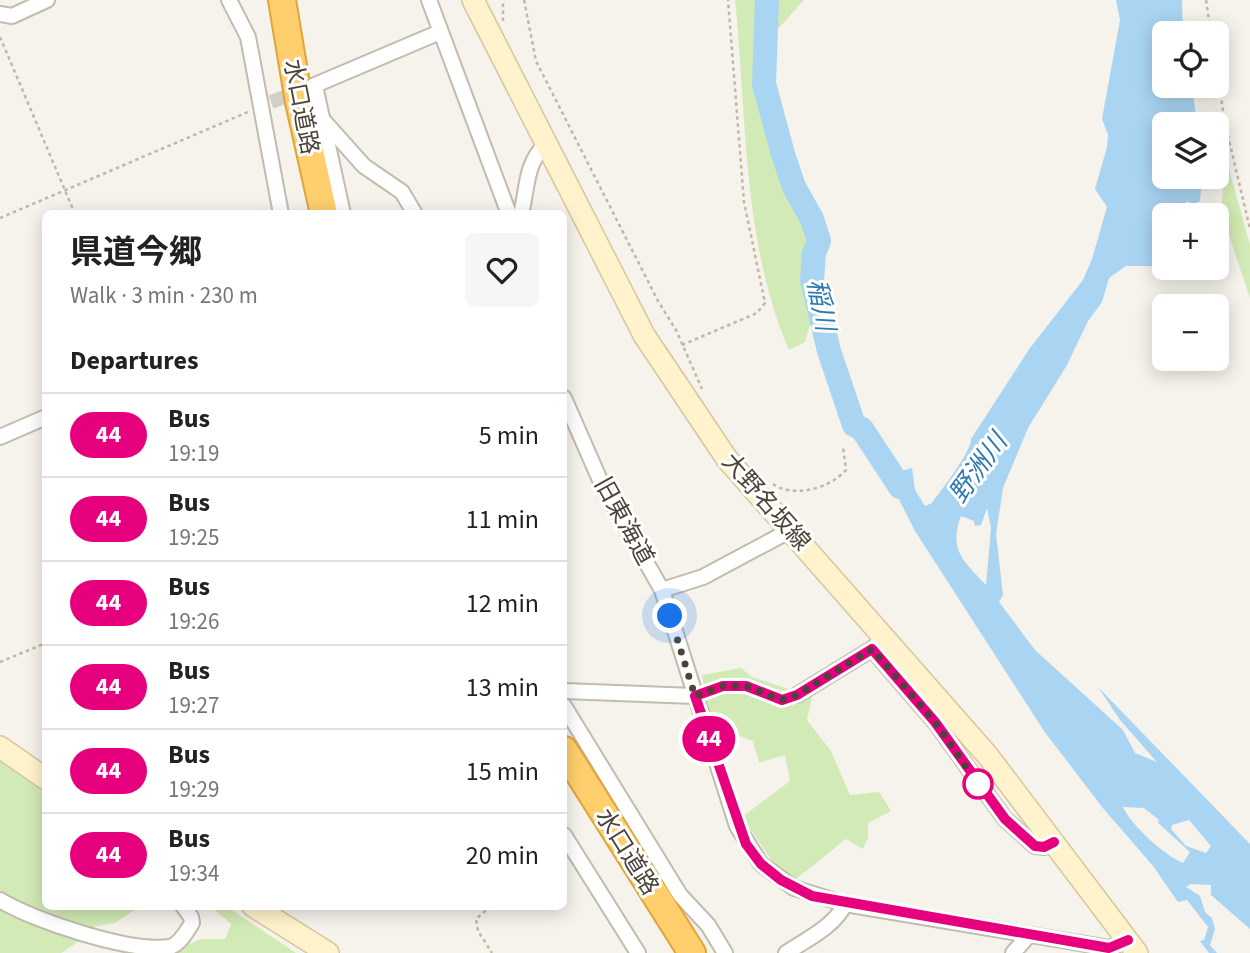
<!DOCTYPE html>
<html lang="en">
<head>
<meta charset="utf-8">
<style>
  :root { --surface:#fff; --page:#f6f6f6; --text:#222; --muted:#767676; --line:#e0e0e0 }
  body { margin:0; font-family:"Source Sans 3","Noto Sans JP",sans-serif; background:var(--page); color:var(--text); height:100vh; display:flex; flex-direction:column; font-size:26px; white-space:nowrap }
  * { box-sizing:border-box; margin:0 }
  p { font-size:23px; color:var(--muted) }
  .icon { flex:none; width:38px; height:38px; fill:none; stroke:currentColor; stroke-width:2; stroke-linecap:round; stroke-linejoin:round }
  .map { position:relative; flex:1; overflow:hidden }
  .sheet { position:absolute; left:42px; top:210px; width:525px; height:700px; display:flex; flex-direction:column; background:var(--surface); border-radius:10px; box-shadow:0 4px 18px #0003 }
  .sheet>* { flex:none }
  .badge { padding:0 14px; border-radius:23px; font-size:24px; line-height:46px }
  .tools { position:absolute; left:1152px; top:21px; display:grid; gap:14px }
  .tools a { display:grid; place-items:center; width:77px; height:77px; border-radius:10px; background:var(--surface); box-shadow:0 4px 18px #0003; font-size:35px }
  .you { position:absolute; width:35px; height:35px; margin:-18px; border:5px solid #fff; border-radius:50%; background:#1a73e8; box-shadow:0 0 0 10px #1a73e833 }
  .map>.badge { position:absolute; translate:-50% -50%; box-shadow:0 0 0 4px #fff }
  h2 { padding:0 28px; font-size:26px; line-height:63px }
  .round { display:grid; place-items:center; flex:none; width:74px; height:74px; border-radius:10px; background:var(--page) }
  .summary { display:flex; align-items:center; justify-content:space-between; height:119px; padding:0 28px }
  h1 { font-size:33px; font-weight:700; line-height:52px }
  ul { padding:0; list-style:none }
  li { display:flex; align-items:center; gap:21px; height:84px; padding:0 28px; border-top:2px solid var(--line) }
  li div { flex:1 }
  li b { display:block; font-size:26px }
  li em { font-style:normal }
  li .badge { min-width:77px; font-weight:700; text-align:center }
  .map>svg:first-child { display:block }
  .green { fill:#d2eab5 }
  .water { fill:#a9d4f2; fill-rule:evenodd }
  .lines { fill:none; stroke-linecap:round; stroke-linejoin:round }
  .river { stroke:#a9d4f2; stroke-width:24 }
  .street-tunnel { stroke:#d4d0c8; stroke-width:14; stroke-dasharray:14 7; stroke-linecap:butt }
  .lane-casing { stroke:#c2bbae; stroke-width:10 }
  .street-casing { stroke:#c2bbae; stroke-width:18 }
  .secondary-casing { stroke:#d6c79b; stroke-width:24 }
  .highway-casing { stroke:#e0a43c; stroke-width:30 }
  .path { stroke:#c4b79f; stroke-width:2.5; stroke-dasharray:3.5 3.5; stroke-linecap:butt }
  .lane { stroke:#fff; stroke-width:7 }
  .street { stroke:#fff; stroke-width:14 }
  .secondary { stroke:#fff3cd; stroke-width:21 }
  .highway { stroke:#ffcf6e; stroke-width:26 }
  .line-casing { stroke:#fff; stroke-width:16 }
  .line { stroke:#e6007e; stroke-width:10 }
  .walk { stroke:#4b4439; stroke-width:7; stroke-dasharray:0 12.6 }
  .stop-dot { fill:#fff; stroke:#e6007e; stroke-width:3.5 }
  .labels { text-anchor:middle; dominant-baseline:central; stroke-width:6; stroke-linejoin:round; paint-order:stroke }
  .street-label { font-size:24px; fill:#4b4439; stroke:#fff }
  .water-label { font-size:26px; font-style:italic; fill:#2e7ab2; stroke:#fff }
</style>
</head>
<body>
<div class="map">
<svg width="1250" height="953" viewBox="0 0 1250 953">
  <rect width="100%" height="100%" fill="#f6f3ec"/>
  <g class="green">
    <path d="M735 0H804L761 48 768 118 811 237 813 314 805 342 789 350C742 241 747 116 735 0Z"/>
    <polygon points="1226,158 1250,245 1250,298 1221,212"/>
    <polygon points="741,668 752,677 812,697 807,720 831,751 850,795 879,792 891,811 868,823 868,838 863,849 846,839 796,879 774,864 742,817 790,781 785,755 759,763 753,741 712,726 702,675"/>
    <polygon points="0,758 45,789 46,906 139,907 115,923 75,930 19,910 0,890"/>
    <polygon points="210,906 227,907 296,953 170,953 201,939 225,939 231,924"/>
    <polygon points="0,908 9,914 81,940 61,953 0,953"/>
  </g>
  <path class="water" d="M1116 0H1182L1183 33H1164V86H1192L1197 124H1164V177H1202L1200 201 1193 205 1187 201 1180 215H1164V251L1152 266H1126L1109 278 1102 302 1088 321 1067 365 1028 428 1003 488 996 534 1003 595 999 602 1035 650 1123 730 1135 753 1157 762 1120 720 1098 687 1250 844V929L1211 895V885L1191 884 1186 887 1200 896 1205 912 1212 918 1215 929 1210 945 1217 953H1209L1200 941 1204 940 1208 927 1187 900 1178 902 1153 866 1102 807 1044 731 915 531 878 458 898 472 912 468 915 490 925 506 932 503C940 492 972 451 971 439L1030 348 1083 280 1092 259 1107 207 1095 189 1107 147 1108 135 1102 119 1120 20ZM987 508 991 528 986 585C964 561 948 550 961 516L974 521 975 526 981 525ZM1123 807 1144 808 1159 820 1158 823 1190 852 1183 863C1166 857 1130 824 1123 807ZM1189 820 1211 846 1206 853 1186 846 1171 829 1172 825Z"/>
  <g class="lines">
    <polyline class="river" points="767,0 764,84 783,154 794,187 812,219 819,241 814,253 812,280 829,351 854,425 862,429 900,487"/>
    <polyline class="street-tunnel" points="271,102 303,90"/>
    <defs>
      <polyline id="lane" points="695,696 723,686 746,686 782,700 797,695"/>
      <g id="street">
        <polyline points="229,0 248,37 281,214"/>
        <polyline points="429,0 509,214"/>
        <polyline points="0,14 12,16 47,0"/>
        <polyline points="315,86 343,214"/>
        <polyline points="308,88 440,32"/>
        <polyline points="322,119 364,166 402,192 415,214"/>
        <path d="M521 214C528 186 525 164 546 144"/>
        <polyline points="564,398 603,487 662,590 737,826 761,864 794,888 845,904 1109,948 1128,940"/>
        <polyline points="0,437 46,417"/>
        <polyline points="662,590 703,577 791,530"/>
        <polyline points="885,637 872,649 935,722 1005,819 1035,846 1044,847 1054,842"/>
        <polyline points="564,691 695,696"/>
        <polyline points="797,695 872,649"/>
        <polyline points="564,706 680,895 708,925 725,953"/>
        <polyline points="564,835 638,953"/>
        <path d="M0 900C34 921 131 953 170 947 180 944 187 931 192 923L191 917 183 906"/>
        <path d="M786 953C807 939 834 927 845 904"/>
        <polyline points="1013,953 1029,935"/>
      </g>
      <g id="secondary">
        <polyline points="473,0 644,335 727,459 988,756 1137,953"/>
        <polyline points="0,747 46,779"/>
        <polyline points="253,906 328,953"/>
      </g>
      <g id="highway">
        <polyline points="282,0 299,102 324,214"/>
        <polyline points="564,750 692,953"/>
      </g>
    </defs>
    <use href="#lane" class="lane-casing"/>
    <use href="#street" class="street-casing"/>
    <use href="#secondary" class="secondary-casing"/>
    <use href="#highway" class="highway-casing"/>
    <g class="path">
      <polyline points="524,0 536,61 658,301 676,330 702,389"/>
      <polyline points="1206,0 1211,33"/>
      <polyline points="503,21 503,0"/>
      <polyline points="0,37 75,214"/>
      <polyline points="1216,66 1225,123 1250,229"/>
      <polyline points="0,218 248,112"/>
      <polyline points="682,345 757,313 765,303 744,202 728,0"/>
      <path d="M773 484C794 498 829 489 846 470L843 447"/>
      <polyline points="0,662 46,643"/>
      <polyline points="491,906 476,919 478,931 492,953"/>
    </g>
    <use href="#lane" class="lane"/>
    <use href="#street" class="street"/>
    <use href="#secondary" class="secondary"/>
    <use href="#highway" class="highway"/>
  </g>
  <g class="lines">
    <defs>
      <polyline id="line" points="1054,842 1044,847 1035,846 1005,819 935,722 872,649 797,695 782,700 746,686 723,686 695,696 746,844 761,864 781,880 812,896 1109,948 1128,940"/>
    </defs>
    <use href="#line" class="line-casing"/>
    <use href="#line" class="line"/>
    <polyline class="walk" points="670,616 695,696 723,686 746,686 782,700 797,695 872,649 935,722 978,784"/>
  </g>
  <circle class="stop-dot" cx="978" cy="784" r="14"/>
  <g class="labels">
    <g class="street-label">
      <text transform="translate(301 107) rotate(79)">水口道路</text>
      <text transform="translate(766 502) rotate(49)">大野名坂線</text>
      <text transform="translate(624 521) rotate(61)">旧東海道</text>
      <text transform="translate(627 852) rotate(58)">水口道路</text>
    </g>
    <g class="water-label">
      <text transform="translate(821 305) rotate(79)">稲川</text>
      <text transform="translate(978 468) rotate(-54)">野洲川</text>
    </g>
  </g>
</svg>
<div class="tools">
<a><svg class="icon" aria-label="locate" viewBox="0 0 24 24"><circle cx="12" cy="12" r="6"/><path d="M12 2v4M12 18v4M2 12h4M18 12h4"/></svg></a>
<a><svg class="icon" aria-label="layers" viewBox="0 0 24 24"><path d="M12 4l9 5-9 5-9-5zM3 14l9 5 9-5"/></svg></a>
<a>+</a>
<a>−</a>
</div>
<div class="you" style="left:670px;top:616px"></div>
<b class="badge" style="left:709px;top:739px;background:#e6007e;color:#fff">44</b>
<section class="sheet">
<div class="summary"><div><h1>県道今郷</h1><p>Walk · 3 min · 230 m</p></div><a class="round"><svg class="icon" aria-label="heart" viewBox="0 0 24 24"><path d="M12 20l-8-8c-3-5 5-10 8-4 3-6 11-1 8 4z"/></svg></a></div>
<h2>Departures</h2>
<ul>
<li><span class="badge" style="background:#e6007e;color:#fff">44</span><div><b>Bus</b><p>19:19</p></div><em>5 min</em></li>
<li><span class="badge" style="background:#e6007e;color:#fff">44</span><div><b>Bus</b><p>19:25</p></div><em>11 min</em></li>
<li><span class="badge" style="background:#e6007e;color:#fff">44</span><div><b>Bus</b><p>19:26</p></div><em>12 min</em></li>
<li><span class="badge" style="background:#e6007e;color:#fff">44</span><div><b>Bus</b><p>19:27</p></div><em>13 min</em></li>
<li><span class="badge" style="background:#e6007e;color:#fff">44</span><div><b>Bus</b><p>19:29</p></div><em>15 min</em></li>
<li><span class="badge" style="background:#e6007e;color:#fff">44</span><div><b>Bus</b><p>19:34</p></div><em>20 min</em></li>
</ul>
</section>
</div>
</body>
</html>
